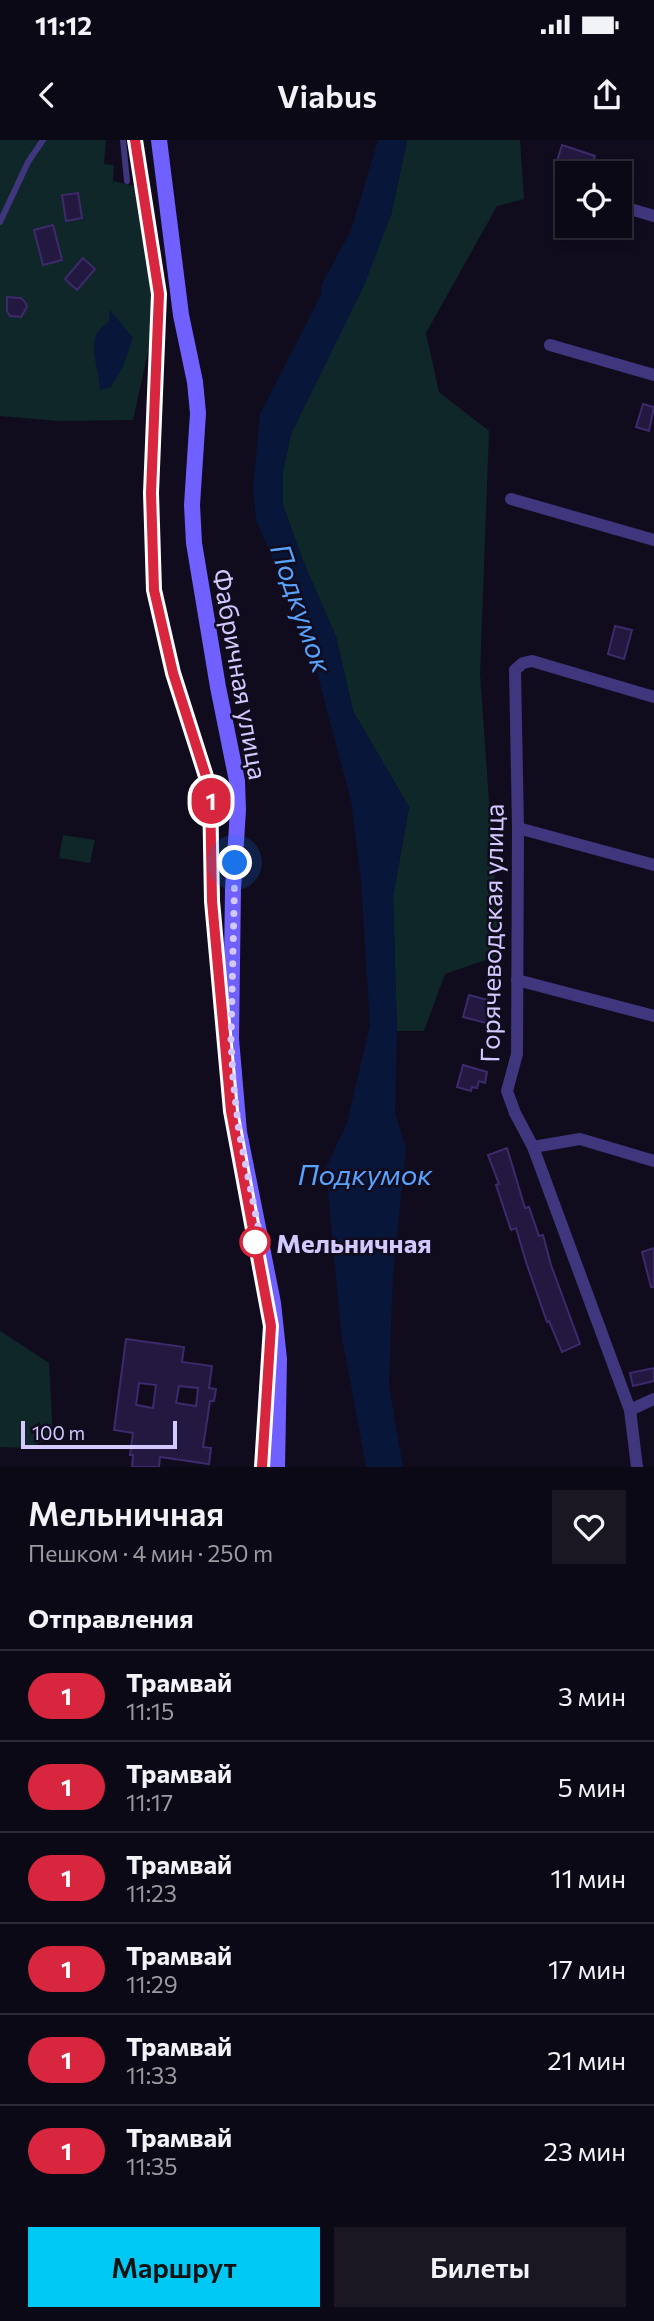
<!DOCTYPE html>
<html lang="ru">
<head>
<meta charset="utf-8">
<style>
  :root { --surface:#0c0916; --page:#1a1723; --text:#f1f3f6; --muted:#9a9aa1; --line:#2c2a35; --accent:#00c8f4 }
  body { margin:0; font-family:Commissioner,sans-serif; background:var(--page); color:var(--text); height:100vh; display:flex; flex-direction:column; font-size:26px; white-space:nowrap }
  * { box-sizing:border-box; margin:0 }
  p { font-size:23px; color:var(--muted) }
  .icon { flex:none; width:38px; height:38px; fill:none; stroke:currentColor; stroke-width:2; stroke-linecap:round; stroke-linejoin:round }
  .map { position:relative; height:1327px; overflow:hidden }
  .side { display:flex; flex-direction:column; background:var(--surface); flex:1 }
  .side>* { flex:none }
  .badge { padding:0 14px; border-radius:23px; font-size:24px; line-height:46px }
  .buttons { position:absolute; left:555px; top:21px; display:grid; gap:14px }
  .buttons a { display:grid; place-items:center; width:77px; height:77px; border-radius:0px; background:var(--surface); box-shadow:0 4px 10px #0003,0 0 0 2px var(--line); font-size:35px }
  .scale { position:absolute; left:21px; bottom:18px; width:156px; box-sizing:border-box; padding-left:7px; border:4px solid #d3c9ff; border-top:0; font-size:19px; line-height:24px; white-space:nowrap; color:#d3c9ff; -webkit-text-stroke:5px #100c1e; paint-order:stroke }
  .you { position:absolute; width:35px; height:35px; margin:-18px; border:5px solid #fff; border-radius:50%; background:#1a73e8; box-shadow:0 0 0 10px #1a73e833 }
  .map>.badge { position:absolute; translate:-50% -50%; box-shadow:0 0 0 4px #fff }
  h2 { padding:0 28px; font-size:26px; line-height:63px }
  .round { display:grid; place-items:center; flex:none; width:74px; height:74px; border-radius:0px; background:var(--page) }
  .summary { display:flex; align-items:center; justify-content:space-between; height:119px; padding:0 28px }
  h1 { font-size:33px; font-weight:600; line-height:52px }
  .action { display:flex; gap:14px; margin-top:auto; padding:14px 28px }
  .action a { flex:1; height:80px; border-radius:0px; background:var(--accent); color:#111; font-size:28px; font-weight:600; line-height:80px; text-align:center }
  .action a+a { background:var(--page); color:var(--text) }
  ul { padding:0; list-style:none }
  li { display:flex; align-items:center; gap:21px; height:91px; padding:0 28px; border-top:2px solid var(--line) }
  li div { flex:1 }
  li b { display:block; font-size:26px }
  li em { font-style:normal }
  li .badge { min-width:77px; font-weight:700; text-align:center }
  .status { display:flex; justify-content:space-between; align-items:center; height:49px; padding:0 35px; background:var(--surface); direction:ltr }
  .status svg { height:19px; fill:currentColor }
  header { display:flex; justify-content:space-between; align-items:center; height:91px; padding:0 28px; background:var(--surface); font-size:32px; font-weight:600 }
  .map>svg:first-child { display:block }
  .green { fill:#0f2728 }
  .water { fill:#08163a }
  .building { fill:#23183f; stroke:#3c2a6b; stroke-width:2; fill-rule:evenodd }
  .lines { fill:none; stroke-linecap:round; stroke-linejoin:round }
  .lane { stroke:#3f367d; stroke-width:6 }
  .street { stroke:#3f367d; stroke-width:12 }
  .secondary { stroke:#7060ff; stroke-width:16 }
  .tram { stroke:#00c8f4; stroke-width:2 }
  .line-casing { stroke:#fff; stroke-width:16 }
  .line { stroke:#d7263d; stroke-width:10 }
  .walk { stroke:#d3c9ff; stroke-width:7; stroke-dasharray:0 12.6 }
  .stop-dot { fill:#fff; stroke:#d7263d; stroke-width:3.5 }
  .labels { text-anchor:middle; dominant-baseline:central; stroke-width:5; stroke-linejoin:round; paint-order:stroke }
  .street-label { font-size:26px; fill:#d3c9ff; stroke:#100c1e }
  .stop-label { font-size:26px; font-weight:bold; fill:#d3c9ff; stroke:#100c1e; text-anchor:start }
  .water-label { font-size:28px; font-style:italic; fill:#57a3ff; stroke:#100c1e }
</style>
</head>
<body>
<div class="status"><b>11:12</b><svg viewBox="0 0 49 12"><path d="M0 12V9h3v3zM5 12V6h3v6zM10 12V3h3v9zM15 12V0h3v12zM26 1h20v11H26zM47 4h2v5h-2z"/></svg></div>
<header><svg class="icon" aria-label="back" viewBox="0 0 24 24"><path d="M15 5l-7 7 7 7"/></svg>Viabus<svg class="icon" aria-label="share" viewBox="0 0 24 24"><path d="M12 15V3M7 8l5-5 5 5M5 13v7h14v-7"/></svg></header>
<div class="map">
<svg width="654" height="1327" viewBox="0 0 654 1327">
  <rect width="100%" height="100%" fill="#100c1e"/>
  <g class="green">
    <polygon points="0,0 106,0 104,24 114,25 113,41 139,47 154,184 133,280 59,281 0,276"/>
    <polygon points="407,0 520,0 524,59 497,66 426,193 439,252 489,291 480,534 500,815 445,834 424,891 397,891 393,756 409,667 353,571 336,497 303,421 283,365 283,330 291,294 391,75"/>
    <polygon points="63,695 95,700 90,723 59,718"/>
    <polygon points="0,1191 49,1223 53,1297 27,1308 0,1307"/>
  </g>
  <g class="water">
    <polygon points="378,0 407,0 391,75 364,146 291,294 283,330 283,365 303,421 336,497 353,571 409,667 393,757 397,891 395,973 406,1008 393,1134 389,1246 403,1327 366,1327 341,1191 326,1028 347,983 370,885 361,740 351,661 310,506 256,380 253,348 260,274 321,155 322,144 351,90"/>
    <path d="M110 170 133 198 122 229 111 247 100 250C100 228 82 195 109 182Z"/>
  </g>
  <g class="building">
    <polygon points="562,5 595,16 589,33 556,24"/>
    <polygon points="78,53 82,78 66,81 62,55"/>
    <polygon points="53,85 62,120 43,125 34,90"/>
    <polygon points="83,118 95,129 77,150 65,139"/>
    <polygon points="7,157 21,158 25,162 27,167 21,177 10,176 7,171"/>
    <polygon points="643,264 654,267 649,291 636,287"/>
    <polygon points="615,486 632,490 624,519 608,514"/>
    <polygon points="469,855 495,862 490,884 463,877"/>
    <polygon points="463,925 487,932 485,943 479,941 477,948 472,947 471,951 457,947"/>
    <polygon points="507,1008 525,1068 529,1067 539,1096 543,1095 551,1125 580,1204 562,1212 549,1181 547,1182 526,1122 516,1088 511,1090 496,1045 499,1044 488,1015"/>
    <polygon points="654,1108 654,1147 651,1147 642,1112"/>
    <path d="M126 1199 184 1207 182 1222 212 1226 209 1248 216 1249 214 1261H210L203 1307 211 1308 209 1324 160 1317 159 1327H132L133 1315H130L133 1293 114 1290ZM139 1243 156 1245 153 1268 136 1265ZM179 1246 198 1248 196 1266 176 1263Z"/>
    <polygon points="654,1228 654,1241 633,1246 630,1233"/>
  </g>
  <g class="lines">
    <g class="lane">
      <polyline points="123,0 127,41"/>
      <polyline points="0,82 28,22 43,0"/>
    </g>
    <g class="street">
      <polyline points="620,66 654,76"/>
      <polyline points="550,205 654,235"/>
      <polyline points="511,359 654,400"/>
      <polyline points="518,688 654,725"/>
      <polyline points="517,840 654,876"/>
      <polyline points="533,1007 580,999 654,1021"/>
      <polyline points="630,1270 654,1259"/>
      <polyline points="637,1327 630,1270 533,1007 515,973 507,951 517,914 518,688 515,530 523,523 532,521 654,557"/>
    </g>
    <polyline class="secondary" points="159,0 181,175 195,242 198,273 192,365 194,403 218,547 237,641 238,670 233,749 231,899 239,992 273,1163 279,1219 277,1327"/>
    <polyline class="tram" points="135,0 159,154 151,353 154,450 173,533 210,649 211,740 231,971 271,1186 262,1327"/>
  </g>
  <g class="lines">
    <defs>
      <polyline id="line" points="135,0 159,154 151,353 154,450 173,533 210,649 212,761 231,971 271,1186 262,1327"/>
    </defs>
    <use href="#line" class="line-casing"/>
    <use href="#line" class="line"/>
    <polyline class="walk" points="235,723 231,899 233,939 239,992 261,1101 255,1102"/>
  </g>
  <circle class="stop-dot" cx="255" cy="1102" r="14"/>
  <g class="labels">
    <g class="street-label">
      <text transform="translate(241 534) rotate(80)">Фабричная улица</text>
      <text transform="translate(491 793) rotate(-89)">Горячеводская улица</text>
    </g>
    <g class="stop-label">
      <text x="276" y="1102">Мельничная</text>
    </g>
    <g class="water-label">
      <text transform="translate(302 468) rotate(71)">Подкумок</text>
      <text x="365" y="1034">Подкумок</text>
    </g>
  </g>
</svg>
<div class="buttons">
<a><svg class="icon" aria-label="locate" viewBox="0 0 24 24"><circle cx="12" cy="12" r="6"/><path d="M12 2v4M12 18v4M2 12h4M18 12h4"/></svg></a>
</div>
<div class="scale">100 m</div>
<div class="you" style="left:235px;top:723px"></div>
<b class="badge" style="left:211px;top:661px;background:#d7263d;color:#fff">1</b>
</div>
<section class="side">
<div class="summary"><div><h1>Мельничная</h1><p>Пешком · 4 мин · 250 m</p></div><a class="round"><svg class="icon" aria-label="heart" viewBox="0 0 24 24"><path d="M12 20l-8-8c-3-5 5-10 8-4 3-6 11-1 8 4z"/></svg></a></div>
<h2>Отправления</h2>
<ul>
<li><span class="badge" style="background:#d7263d;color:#fff">1</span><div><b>Трамвай</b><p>11:15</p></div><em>3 мин</em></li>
<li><span class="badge" style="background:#d7263d;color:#fff">1</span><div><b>Трамвай</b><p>11:17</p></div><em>5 мин</em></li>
<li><span class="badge" style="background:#d7263d;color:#fff">1</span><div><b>Трамвай</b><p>11:23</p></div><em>11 мин</em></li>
<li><span class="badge" style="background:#d7263d;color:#fff">1</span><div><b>Трамвай</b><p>11:29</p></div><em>17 мин</em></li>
<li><span class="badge" style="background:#d7263d;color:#fff">1</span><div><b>Трамвай</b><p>11:33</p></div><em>21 мин</em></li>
<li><span class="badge" style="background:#d7263d;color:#fff">1</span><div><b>Трамвай</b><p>11:35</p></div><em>23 мин</em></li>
</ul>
<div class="action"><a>Маршрут</a><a>Билеты</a></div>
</section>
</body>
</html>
